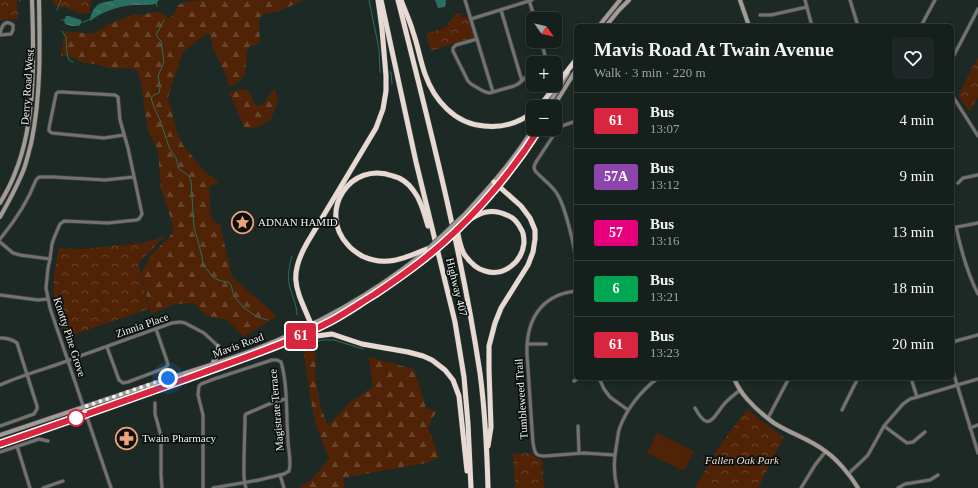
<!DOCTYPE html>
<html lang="en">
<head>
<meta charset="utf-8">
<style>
  :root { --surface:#151f1c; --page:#1e2725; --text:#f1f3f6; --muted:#9da2a3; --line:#343d3b }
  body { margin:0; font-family:Georgia,serif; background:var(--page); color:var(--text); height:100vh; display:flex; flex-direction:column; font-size:15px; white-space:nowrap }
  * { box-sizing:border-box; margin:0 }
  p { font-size:13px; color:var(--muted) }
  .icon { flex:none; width:22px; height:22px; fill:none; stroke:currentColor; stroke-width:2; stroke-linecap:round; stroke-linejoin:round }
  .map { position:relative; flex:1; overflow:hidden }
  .details { position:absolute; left:574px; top:24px; width:380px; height:356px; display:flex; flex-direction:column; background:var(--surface); border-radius:6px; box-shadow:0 2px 6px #0003,0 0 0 1px var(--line) }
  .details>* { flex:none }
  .badge { padding:0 8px; border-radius:3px; font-size:14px; line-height:26px }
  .needle { width:26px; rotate:124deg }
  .buttons { position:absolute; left:526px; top:12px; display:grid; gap:8px }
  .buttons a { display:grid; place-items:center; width:36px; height:36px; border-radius:6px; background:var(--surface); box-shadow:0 2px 6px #0003,0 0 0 1px var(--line); font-size:20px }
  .you { position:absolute; width:20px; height:20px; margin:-10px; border:3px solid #fff; border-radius:50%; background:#1a73e8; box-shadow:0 0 0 6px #1a73e833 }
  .map>.badge { position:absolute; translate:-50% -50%; box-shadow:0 0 0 2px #fff }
  .round { display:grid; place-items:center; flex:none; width:42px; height:42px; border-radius:6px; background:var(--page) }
  .headline { display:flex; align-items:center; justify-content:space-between; height:68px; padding:0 20px }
  h1 { font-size:19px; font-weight:700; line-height:30px }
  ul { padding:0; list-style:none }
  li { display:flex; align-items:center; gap:12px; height:56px; padding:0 20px; border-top:1px solid var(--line) }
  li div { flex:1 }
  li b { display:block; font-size:15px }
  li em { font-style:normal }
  li .badge { min-width:44px; font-weight:700; text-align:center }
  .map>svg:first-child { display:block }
  .grass { fill:#502307 }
  .forest { fill:url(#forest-firs) }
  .park { fill:url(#park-crowns) }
  .water { fill:url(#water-ripples) }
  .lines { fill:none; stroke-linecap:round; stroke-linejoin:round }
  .stream { stroke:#2b6e5f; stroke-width:1 }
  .street-casing { stroke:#394542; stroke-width:4.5 }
  .secondary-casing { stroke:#394542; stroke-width:5.5 }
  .highway-casing { stroke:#394542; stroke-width:6 }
  .street { stroke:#76716e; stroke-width:3 }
  .secondary { stroke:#a49b97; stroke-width:4 }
  .highway { stroke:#e8dad3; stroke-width:5 }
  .secondary-bridge-casing { stroke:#394542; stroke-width:5.5; stroke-linecap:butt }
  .secondary-bridge { stroke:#a49b97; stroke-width:4 }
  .line-casing { stroke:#fff; stroke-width:9 }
  .line { stroke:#d7263d; stroke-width:6 }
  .walk { stroke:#ecf4f2; stroke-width:4; stroke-dasharray:0 7.2 }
  .stop-dot { fill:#fff; stroke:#d7263d; stroke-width:2 }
  .labels { text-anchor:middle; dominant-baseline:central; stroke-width:3.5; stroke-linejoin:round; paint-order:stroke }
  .street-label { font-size:11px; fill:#ecf4f2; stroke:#0b100e }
  .poi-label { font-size:11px; fill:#ecf4f2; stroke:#0b100e; text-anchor:start }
  .park-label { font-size:11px; font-style:italic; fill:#f0d9cd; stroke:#0b100e }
</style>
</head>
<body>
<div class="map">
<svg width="978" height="488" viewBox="0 0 978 488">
  <defs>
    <pattern id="forest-firs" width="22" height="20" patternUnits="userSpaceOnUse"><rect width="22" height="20" fill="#502307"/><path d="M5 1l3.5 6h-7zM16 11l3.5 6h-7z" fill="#69442c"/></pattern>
    <pattern id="park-crowns" width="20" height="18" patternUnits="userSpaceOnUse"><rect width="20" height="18" fill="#502307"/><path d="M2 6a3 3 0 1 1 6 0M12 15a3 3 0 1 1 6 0" fill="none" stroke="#69442c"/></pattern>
    <pattern id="water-ripples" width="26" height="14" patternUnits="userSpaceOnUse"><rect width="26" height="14" fill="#2b6e5f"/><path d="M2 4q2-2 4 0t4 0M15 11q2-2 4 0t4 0" fill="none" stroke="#4a8376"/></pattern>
  </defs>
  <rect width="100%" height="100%" fill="#1c2925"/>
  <polygon class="grass" points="657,433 694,451 684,471 647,453"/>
  <g class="forest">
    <path d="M202 0H304L279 11 264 14 260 17 259 23 260 43 249 47 246 53C247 61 245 68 245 75 240 80 236 85 229 87L225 73 212 46 211 37 207 33 183 52 168 97 177 132 183 145 204 171 219 182 209 187 211 217 216 223 220 224 232 277 277 316 244 337 227 320 207 316 194 303 175 304 151 314 141 273 151 255 173 233V228L170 216 161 189 158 151 148 130 145 113 141 82 138 72 135 69 110 68 95 64 83 63 70 56H61L65 31 93 34 107 25 135 14 143 15 149 13 158 12 164 14 168 18C174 17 175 11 177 6L184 2Z"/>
    <path d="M241 89 247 90C252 95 252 101 257 106 267 106 267 94 275 89L278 101 271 119 264 124 253 129 244 127 229 93Z"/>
    <polygon points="303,347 316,354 315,376 321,408 328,426 350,402 373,387 369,357 414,369 426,408 436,412 428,427 439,457 426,463 343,478 345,488 301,488 300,486 310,481 329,459 317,428 311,402"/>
  </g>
  <g class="park">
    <polygon points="0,0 17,0 18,19 0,20"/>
    <polygon points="53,0 91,0 90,13 81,14 67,8 54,6"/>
    <polygon points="461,13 462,17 468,16 474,37 431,51 426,34 446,27 448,25 448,22 451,21 455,14"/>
    <polygon points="978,57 978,97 970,112 958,96"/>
    <path d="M164 237 138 263 149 309 66 337C62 325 56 310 54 298 52 281 56 264 59 248L80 249 142 243Z"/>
    <polygon points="747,409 764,423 784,437 758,488 695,488 718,448"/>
    <polygon points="531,453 536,458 542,459 544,488 515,488 513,454"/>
  </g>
  <g class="water">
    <path d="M115 0H159L156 4C150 5 144 5 137 5 121 5 103 11 90 21 90 15 94 7 99 4 103 2 110 1 115 0Z"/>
    <polygon points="435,0 446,0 445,7 438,8"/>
    <polygon points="66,16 69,16 81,20 81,23 79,26 71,26 65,24 64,20"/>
  </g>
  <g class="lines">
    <g class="stream">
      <polyline points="19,0 20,1"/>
      <polyline points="156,0 157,6"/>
      <polyline points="369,0 379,49 380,72 381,72"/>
      <polyline points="57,10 61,0"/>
      <polyline points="61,20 66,20"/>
      <polyline points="164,20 156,35 161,41 164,62 158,76 160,87 159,93 154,95 151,98 154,107 160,120 169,147 176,158 179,169 188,175 191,181 194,228 198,241 202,257 203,265 214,278 221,281 228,282 231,285 234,296 243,307 257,317 268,320"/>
      <polyline points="80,22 84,22 90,19"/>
      <polyline points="62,31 66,37 67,54 69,60 73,62"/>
      <polyline points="389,72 391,72 392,84"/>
      <path d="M292 256C289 265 288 274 289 284 291 294 297 304 297 315"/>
      <polyline points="303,344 323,340 334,340 363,349"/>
    </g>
    <defs>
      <g id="street">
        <polyline points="465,0 493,92"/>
        <polyline points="529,0 535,19"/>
        <polyline points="805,0 812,26"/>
        <polyline points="850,0 858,26"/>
        <polyline points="501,10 522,81"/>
        <polyline points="760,15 771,15 807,7"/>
        <polyline points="471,19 532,0"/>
        <polyline points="921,26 935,0"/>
        <path d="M0 35 11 34 13 30V25C4 18 1 28 0 35"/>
        <polyline points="477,39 456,45 453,48 453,51 468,81 471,84 483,91 489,93 493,92 514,86 518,84 533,71"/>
        <polyline points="952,59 978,9"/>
        <polyline points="540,63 545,55 541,41"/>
        <polyline points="952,95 978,136"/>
        <path d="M576 121 559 127 536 162C534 166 533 168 536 172 542 178 551 185 556 192 565 205 573 242 576 258"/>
        <polyline points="958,183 963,178 978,175"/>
        <path d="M956 227C961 250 967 273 978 294"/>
        <polyline points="952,228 978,223"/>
        <path d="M0 239C15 221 28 201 36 180L39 177H53L105 180 134 177"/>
        <polyline points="0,242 13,253 20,255 50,259"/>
        <path d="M576 291C540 295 526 321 527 354L533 443C535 452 534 456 545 456L584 453 614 455"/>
        <polyline points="0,295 38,300 48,299"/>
        <path d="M0 338C6 338 12 339 17 343L37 406V409L34 414 0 426"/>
        <polyline points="952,342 978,335"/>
        <polyline points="527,344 546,344"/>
        <polyline points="107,347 119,380 123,383 128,382 165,368 168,365 167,361 156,329"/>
        <polyline points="952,368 978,453"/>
        <polyline points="599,378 604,389 610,397 628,410"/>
        <polyline points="911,378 917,397"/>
        <polyline points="574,381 579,378"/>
        <path d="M0 385C26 373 54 367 80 356L172 323 180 322 185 323 204 333 218 346"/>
        <polyline points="155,403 155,414 161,436 161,475 162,488"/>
        <path d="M695 408C709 434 713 417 725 403 730 398 735 394 740 390"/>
        <polyline points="842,410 858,378"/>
        <polyline points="768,418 789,378"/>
        <polyline points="578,426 579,453"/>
        <polyline points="884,426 907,443 913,442 925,432"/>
        <polyline points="970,428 978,425"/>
        <polyline points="17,446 30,488"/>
        <polyline points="0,452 39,439 48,441"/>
        <polyline points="848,474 863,460 868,455 884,426 903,404 910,399 917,397 978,379"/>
        <polyline points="280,475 284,488"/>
        <polyline points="43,488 63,481"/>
        <polyline points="111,488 50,308 46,288 48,268 50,259 52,244 54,238 60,224 64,221 108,223 136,220 139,219 142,214 128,148 120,120 118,97 115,95 62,92 58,92 56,94 49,128 49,131 52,133 104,138 124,135"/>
        <path d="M203 488V415L198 395 199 386 201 384 214 379 272 360H277L281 362C288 385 286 416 288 440 288 450 292 462 289 471L284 474 259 480 213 488"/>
        <path d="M246 488C243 480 244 472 244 463 244 448 245 432 245 416L246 414 269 404 285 399"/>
        <path d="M617 488C613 471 614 459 617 442 618 437 618 431 620 427 627 408 642 390 658 378"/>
        <polyline points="801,488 815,465 826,451"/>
        <polyline points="898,488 905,484 930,480 938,475"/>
      </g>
      <g id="secondary">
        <polyline points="740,0 749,26"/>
        <polyline points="599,26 620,0"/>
        <polyline points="606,26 619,10 629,0"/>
        <polyline points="547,107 568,73"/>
        <polyline points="553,107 576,70"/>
        <path d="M0 203C6 193 11 184 15 173 36 122 34 55 32 0"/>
        <path d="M464 215C489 188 513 161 533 129"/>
        <path d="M0 217C8 203 15 190 21 176 26 166 28 154 31 144 41 97 40 48 39 0"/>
        <path d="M465 221C492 192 518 162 539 129"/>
        <path d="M281 344C336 321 385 291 430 253"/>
        <path d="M213 362C218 358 218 353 218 346"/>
        <path d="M734 378C737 386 741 392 747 399 755 408 764 416 774 423 791 434 810 439 825 451 837 459 851 476 858 488"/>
        <path d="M0 435C54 417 107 399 161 381 193 370 225 361 256 349 317 325 376 292 426 251"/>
        <polyline points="0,444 78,417 264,351"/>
      </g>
      <g id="highway">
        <polyline points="381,0 416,162 455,322 464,377 468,424 471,488"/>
        <path d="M398 0C429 124 461 247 480 373 485 411 487 450 488 488"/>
        <path d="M401 0C405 11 410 21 413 32 418 46 420 60 425 74 434 100 455 124 484 126 502 128 519 123 533 112"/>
        <polyline points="539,107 575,61"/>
        <path d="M428 226C424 213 421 200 413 190 408 183 401 178 393 176 350 160 317 212 348 245 352 250 357 253 362 256 387 268 407 257 429 248"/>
        <path d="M458 234C459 240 461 248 464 254 469 261 476 269 485 271 504 277 522 262 524 243 524 238 524 233 521 229 518 223 514 218 509 216 489 206 478 214 461 225"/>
        <path d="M315 329 311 324C297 290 287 278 307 243L376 128 383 109 386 91V76L382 29 378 0"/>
        <polyline points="261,352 309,337 332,334 362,344 408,352 423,356 432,360 445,370 453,380 459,396 467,471"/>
        <polyline points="488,446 491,427 489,370 489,346 495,323 501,308 528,265 533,252 535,239 535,230 530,218 521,206 494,182"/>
      </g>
    </defs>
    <use href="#street" class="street-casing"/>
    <use href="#secondary" class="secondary-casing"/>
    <use href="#highway" class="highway-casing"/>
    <use href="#street" class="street"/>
    <use href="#secondary" class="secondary"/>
    <use href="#highway" class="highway"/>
    <defs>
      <g id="secondary-bridge">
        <polyline points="429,248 464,215"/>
        <polyline points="430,253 461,225"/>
      </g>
    </defs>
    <use href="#secondary-bridge" class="secondary-bridge-casing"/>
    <use href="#secondary-bridge" class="secondary-bridge"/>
  </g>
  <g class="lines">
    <defs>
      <path id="line" d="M0 444C65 422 129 399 194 376 240 359 287 344 331 321 346 313 360 303 375 294 387 286 400 277 412 268 461 232 506 181 539 129"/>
    </defs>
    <use href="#line" class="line-casing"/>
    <use href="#line" class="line"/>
    <polyline class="walk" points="76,418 86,415 84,407 168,378"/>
  </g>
  <defs>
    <symbol id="sight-ring" viewBox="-11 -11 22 22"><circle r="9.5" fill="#0b100e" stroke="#f0a279" stroke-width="1.5"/><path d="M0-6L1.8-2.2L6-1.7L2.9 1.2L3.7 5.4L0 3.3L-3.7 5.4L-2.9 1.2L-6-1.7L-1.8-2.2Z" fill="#f0a279"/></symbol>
    <symbol id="pharmacy-ring" viewBox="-11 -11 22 22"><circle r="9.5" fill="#0b100e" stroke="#f0a279" stroke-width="1.5"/><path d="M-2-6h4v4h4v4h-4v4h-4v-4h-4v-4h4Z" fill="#f0a279"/></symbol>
  </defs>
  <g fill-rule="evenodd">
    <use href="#sight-ring" x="230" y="210" width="25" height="25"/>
    <use href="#pharmacy-ring" x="114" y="426" width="25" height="25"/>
  </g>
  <circle class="stop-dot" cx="76" cy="418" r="8"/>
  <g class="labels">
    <g class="street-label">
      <text transform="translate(27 87) rotate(-86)">Derry Road West</text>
      <text transform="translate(457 287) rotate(76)">Highway 407</text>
      <text transform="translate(142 325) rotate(-19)">Zinnia Place</text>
      <text transform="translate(70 337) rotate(72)">Knotty Pine Grove</text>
      <text transform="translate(238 345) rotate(-20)">Mavis Road</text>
      <text transform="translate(521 399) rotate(-94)">Tumbleweed Trail</text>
      <text transform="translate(276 410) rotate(-95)">Magistrate Terrace</text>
    </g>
    <g class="poi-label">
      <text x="258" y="222">ADNAN HAMID</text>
      <text x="142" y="438">Twain Pharmacy</text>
    </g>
    <g class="park-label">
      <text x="742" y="460">Fallen Oak Park</text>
    </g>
  </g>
</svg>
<div class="buttons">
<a><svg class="needle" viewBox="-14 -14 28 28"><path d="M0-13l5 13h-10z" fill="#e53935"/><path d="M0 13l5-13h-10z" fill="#9da2a3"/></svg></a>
<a>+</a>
<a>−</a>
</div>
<div class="you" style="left:168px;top:378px"></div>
<b class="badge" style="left:301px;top:336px;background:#d7263d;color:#fff">61</b>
<section class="details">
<div class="headline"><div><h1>Mavis Road At Twain Avenue</h1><p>Walk · 3 min · 220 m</p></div><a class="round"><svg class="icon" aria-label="heart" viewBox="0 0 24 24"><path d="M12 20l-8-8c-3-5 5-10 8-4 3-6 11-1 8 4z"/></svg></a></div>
<ul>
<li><span class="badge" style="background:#d7263d;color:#fff">61</span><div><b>Bus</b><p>13:07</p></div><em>4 min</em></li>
<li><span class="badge" style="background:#8e44ad;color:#fff">57A</span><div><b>Bus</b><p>13:12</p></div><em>9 min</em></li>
<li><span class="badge" style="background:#e6007e;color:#fff">57</span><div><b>Bus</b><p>13:16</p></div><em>13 min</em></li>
<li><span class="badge" style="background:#00a651;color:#fff">6</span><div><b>Bus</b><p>13:21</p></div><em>18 min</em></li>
<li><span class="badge" style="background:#d7263d;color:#fff">61</span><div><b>Bus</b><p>13:23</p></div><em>20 min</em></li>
</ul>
</section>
</div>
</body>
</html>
